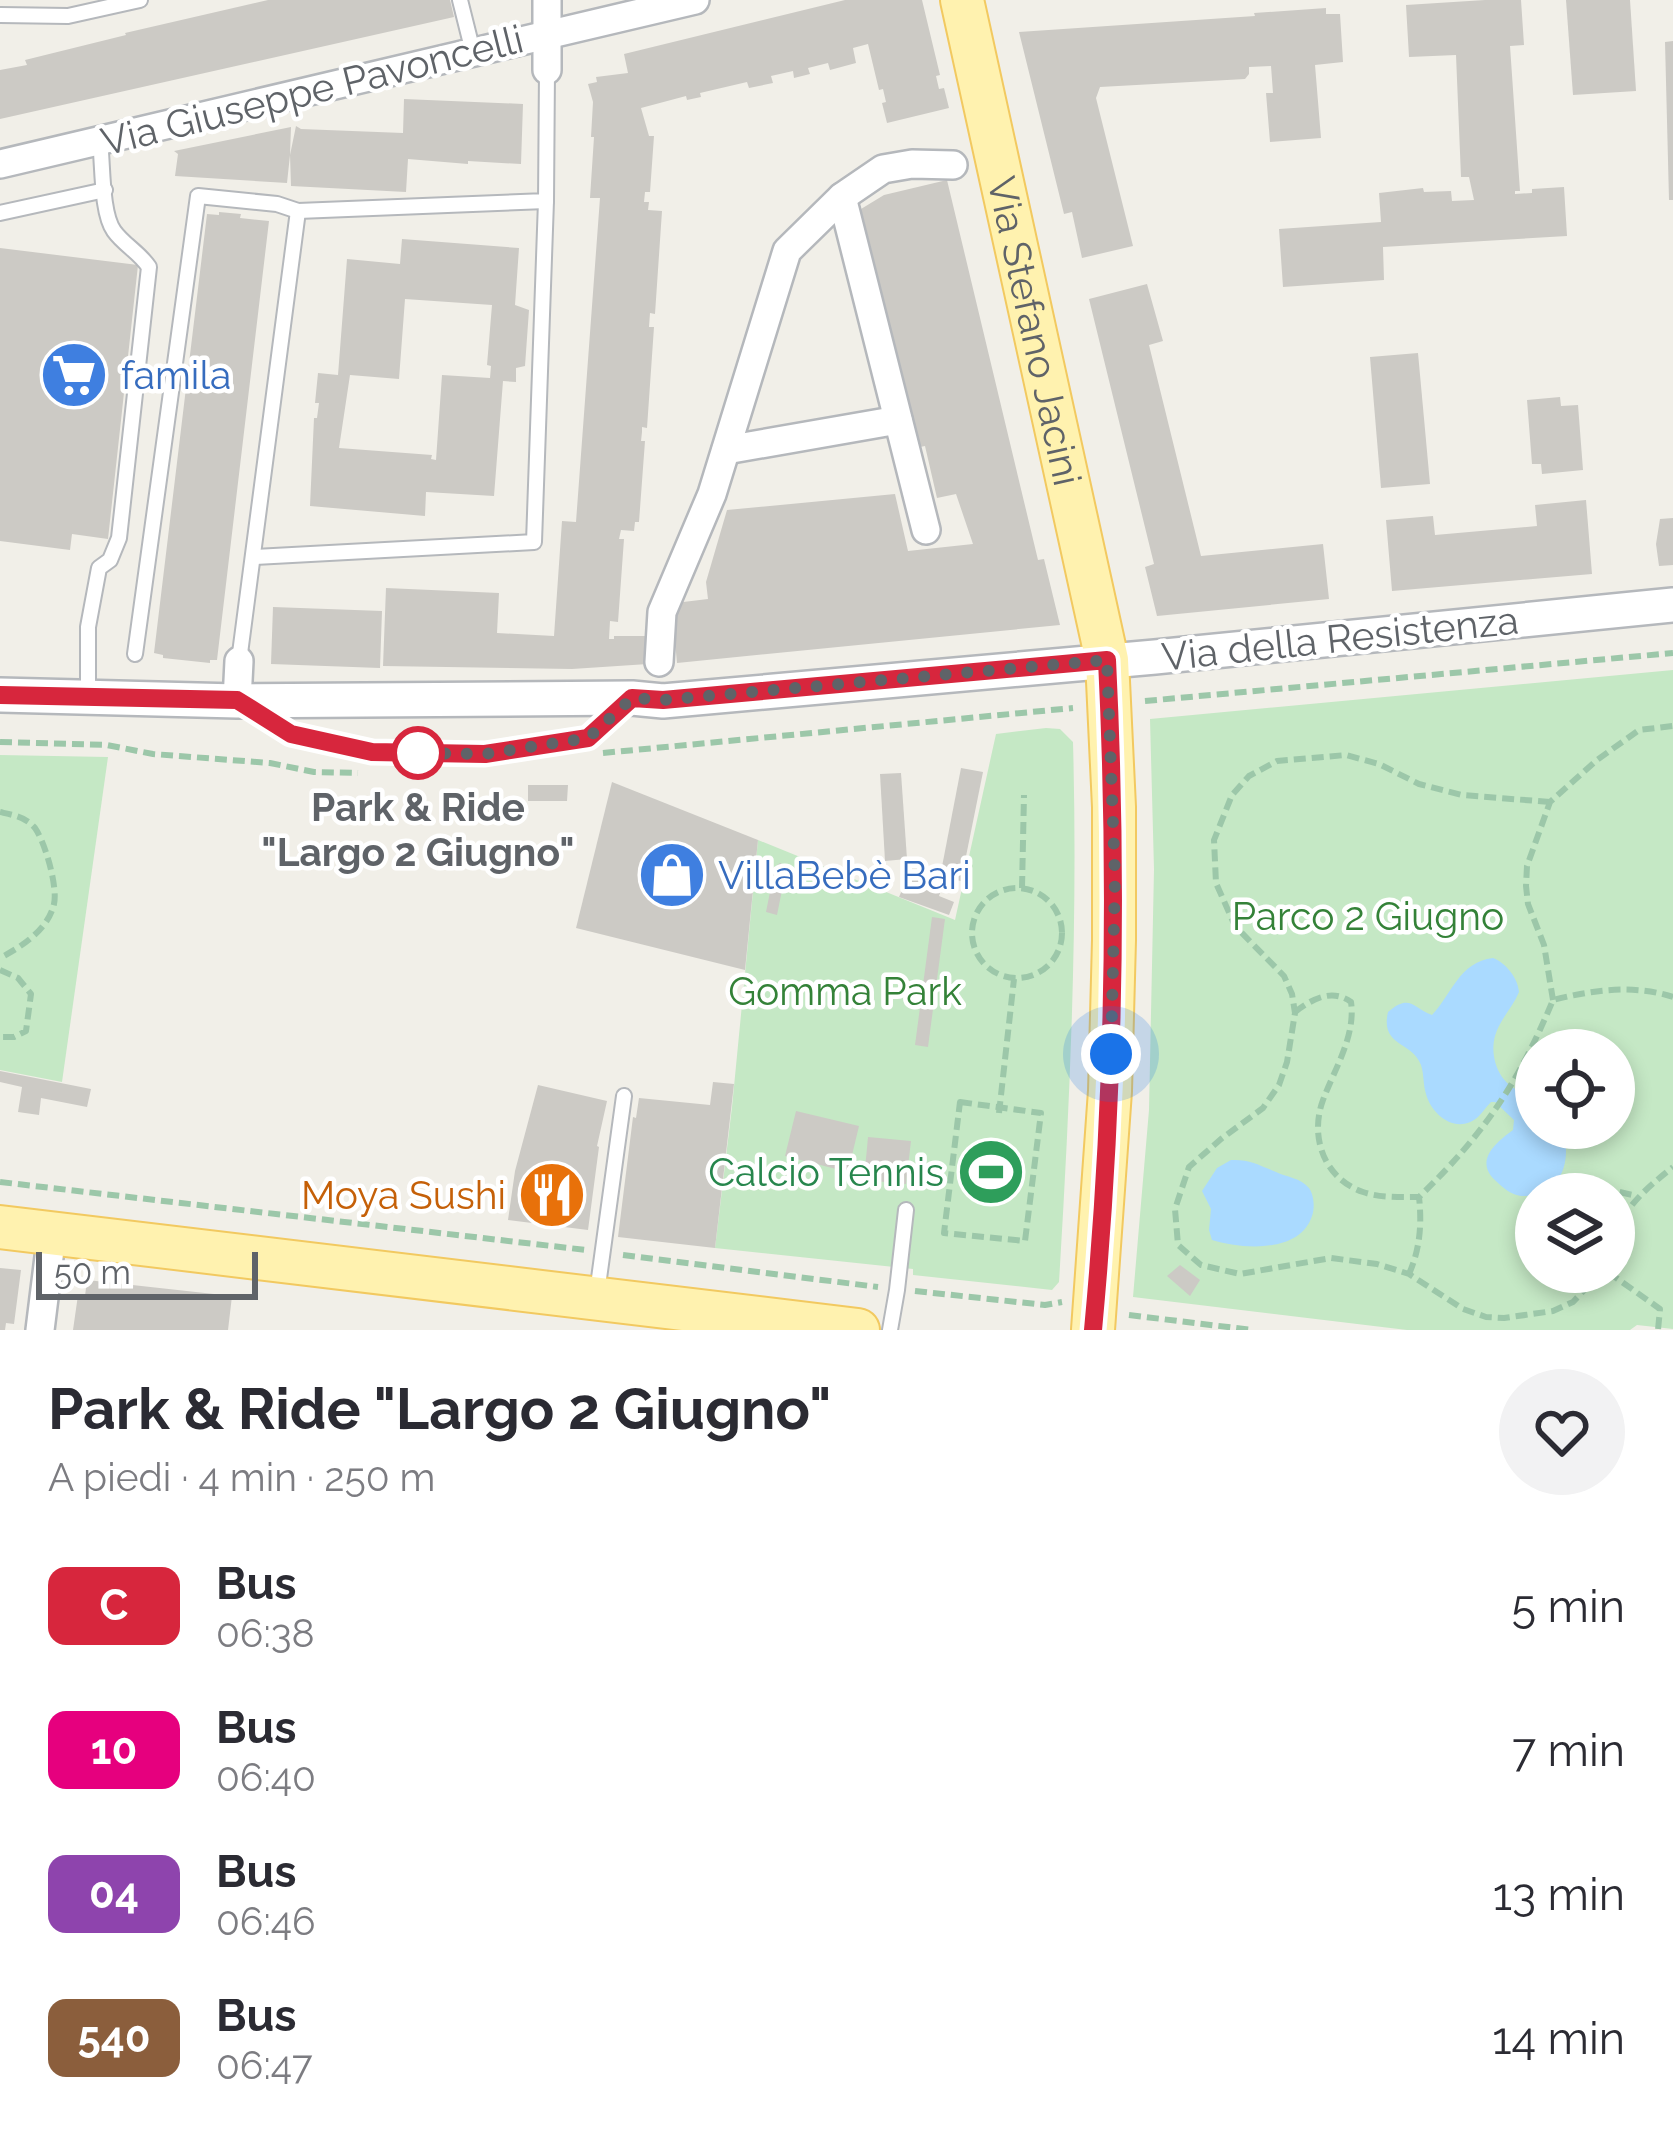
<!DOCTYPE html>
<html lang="it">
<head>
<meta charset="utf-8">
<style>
  :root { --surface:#fff; --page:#f2f2f3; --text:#2b2b33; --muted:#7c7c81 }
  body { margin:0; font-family:Raleway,sans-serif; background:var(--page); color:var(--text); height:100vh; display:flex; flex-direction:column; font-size:45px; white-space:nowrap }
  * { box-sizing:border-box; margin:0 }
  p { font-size:39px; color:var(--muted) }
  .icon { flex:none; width:66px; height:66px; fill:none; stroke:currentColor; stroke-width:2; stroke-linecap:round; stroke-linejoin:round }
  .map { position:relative; height:1330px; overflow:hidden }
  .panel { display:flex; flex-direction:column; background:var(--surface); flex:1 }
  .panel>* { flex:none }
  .badge { padding:0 24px; border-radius:18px; font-size:42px; line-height:78px }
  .buttons { position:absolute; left:1515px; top:1029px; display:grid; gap:24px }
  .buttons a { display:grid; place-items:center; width:120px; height:120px; border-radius:50%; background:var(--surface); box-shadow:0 6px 18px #0003; font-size:60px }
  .scale { position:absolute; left:36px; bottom:30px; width:222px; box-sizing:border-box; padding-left:12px; border:6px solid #5f6368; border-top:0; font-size:33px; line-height:42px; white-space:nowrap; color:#5f6368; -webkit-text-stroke:9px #fff; paint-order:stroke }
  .you { position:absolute; width:60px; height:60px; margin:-30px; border:9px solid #fff; border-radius:50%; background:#1a73e8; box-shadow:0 0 0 18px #1a73e833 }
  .map>.badge { position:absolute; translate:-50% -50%; box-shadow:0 0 0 6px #fff }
  .round { display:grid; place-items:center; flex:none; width:126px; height:126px; border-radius:63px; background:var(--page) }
  .head { display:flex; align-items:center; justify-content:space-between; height:204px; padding:0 48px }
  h1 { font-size:57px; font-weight:700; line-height:90px }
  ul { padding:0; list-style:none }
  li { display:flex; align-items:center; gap:36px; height:144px; padding:0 48px }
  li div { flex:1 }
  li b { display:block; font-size:45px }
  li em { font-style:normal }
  li .badge { min-width:132px; font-weight:700; text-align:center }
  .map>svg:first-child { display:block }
  .green { fill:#c5e8c5; fill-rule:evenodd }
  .water { fill:#aadaff }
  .building { fill:#cccac5; fill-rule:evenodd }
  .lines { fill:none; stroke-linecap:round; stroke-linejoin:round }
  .service-casing { stroke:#b5b8bc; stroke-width:18 }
  .minor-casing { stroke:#b5b8bc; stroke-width:32 }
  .tertiary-casing { stroke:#b5b8bc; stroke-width:38 }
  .primary-casing { stroke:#f2c960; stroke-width:46 }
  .path { stroke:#9cc7a9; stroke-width:6; stroke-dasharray:12 6; stroke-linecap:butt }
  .service { stroke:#fff; stroke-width:14 }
  .minor { stroke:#fff; stroke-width:27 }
  .tertiary { stroke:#fff; stroke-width:33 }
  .primary { stroke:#fff2af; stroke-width:42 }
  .line-casing { stroke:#fff; stroke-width:27 }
  .line { stroke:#d7263d; stroke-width:18 }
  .walk { stroke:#5f6368; stroke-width:12; stroke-dasharray:0 21.6 }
  .stop-dot { fill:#fff; stroke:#d7263d; stroke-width:6 }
  .labels { text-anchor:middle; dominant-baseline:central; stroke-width:9; stroke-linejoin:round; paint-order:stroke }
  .street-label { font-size:39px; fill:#5f6368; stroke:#fff }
  .shop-label { font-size:39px; fill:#366cbe; stroke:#fff; text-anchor:start }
  .stop-label { font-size:39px; font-weight:bold; fill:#5f6368; stroke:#fff }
  .park-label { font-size:39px; fill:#348238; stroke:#fff }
  .leisure-label { font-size:39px; fill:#27864d; stroke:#fff; text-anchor:end }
  .food-label { font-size:39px; fill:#c56008; stroke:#fff; text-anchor:end }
</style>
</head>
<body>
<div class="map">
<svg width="1673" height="1330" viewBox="0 0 1673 1330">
  <rect width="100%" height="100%" fill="#f1efe8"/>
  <g class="green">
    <path d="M1673 670V1329L1637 1325 1630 1330H1407L1133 1297 1149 1110 1154 869 1150 719ZM1536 1050H1614V1128H1536ZM1536 1194H1614V1272H1536Z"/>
    <path d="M1046 728 1060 729 1073 742C1078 923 1070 1102 1059 1282L1052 1290 913 1275V1269L715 1248 732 1107 758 840 955 920 996 734Z"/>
    <polygon points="0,755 108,757 62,1082 0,1070"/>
  </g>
  <g class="water">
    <path d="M1493 958C1506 963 1518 978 1519 992 1513 1007 1500 1019 1495 1036 1488 1062 1504 1094 1533 1093L1536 1091V1128H1562C1573 1159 1562 1198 1521 1196 1512 1195 1503 1188 1497 1182 1473 1162 1495 1143 1513 1130L1514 1120 1495 1102H1491C1486 1107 1483 1112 1478 1117 1457 1135 1432 1116 1426 1094 1423 1085 1424 1074 1421 1065 1412 1041 1380 1047 1388 1012 1410 993 1413 1008 1432 1015 1452 994 1459 962 1493 958Z"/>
    <path d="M1231 1160C1249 1159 1259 1165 1276 1172 1286 1177 1301 1178 1309 1188 1314 1195 1315 1208 1312 1216 1300 1254 1241 1249 1212 1240L1209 1230 1211 1209 1202 1191 1217 1168Z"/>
  </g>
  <g class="building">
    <polygon points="268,0 450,0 454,17 0,119 0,70 27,65 25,60 126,35 125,33"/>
    <polygon points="845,0 922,0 940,75 936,76 939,89 944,88 949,108 887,123 882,103 886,102 883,89 879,90 868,44 853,48 856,63 830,70 828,63 808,68 810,74 794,78 793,71 771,76 773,83 749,88 747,82 700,93 701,97 687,100 686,96 641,108 649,136 654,136 650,192 645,192 644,202 649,202 648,210 662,211 655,314 650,313 649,327 654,327 647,428 642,427 642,432 641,441 645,441 639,522 635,522 634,531 621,530 619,539 624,539 618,622 610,621 609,639 614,639 614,636 648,636 648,664 572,669 383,666 386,588 499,593 497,633 554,636 562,521 576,522 600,198 590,198 594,137 591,137 593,102 588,84 597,82 596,77 628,73 624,54"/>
    <polygon points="1485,0 1521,0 1524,45 1510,46 1520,191 1515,191 1515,194 1532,193 1532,189 1564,187 1567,236 1383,247 1384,280 1283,287 1279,229 1381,222 1379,193 1423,188 1424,192 1451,191 1452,201 1474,200 1469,177 1461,177 1456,55 1409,57 1406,5"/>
    <polygon points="1566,0 1630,0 1636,91 1573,95"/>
    <polygon points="1326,8 1326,14 1340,14 1343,62 1315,65 1321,138 1270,142 1266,93 1273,93 1271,66 1249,67 1249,74 1245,79 1100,87 1096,98 1133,246 1082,258 1072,212 1064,214 1019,32 1255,16 1254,13"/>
    <polygon points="1673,41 1673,200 1669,200 1665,42"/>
    <polygon points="404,99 523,104 521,164 468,161 468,164 408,159 406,192 291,186 290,155 287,183 175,176 178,154 174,151 291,127 290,155 296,126 301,129 403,133"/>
    <polygon points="947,180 1038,560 1044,559 1060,625 677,663 673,620 677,619 675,603 708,599 706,582 727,510 895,494 908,551 973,544 956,494 937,498 925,446 920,447 861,209 884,195"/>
    <polygon points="219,212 241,214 240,218 269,221 217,660 210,660 210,663 163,658 163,655 154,653 207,214 219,215"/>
    <path d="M402 239 519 248 515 305 529 310 525 366 516 368V382L503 381 494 496 426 492 425 516 310 506 314 418H317L319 403H315L318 373 338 375 347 259 400 264ZM405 299 492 305 487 365 491 366 490 378 442 375 436 460 431 459 432 455 339 448 350 375 399 379Z"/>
    <polygon points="0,248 138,265 108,539 72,534 70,550 0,541"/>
    <polygon points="1147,284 1163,341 1149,345 1201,556 1323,544 1329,599 1157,616 1145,567 1154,564 1089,299"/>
    <polygon points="1418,353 1430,484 1381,488 1370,357"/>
    <polygon points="1560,397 1561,406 1578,405 1583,470 1542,474 1541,464 1532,464 1527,400"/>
    <polygon points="1586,500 1592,574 1392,591 1386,520 1433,516 1435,535 1537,526 1535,505"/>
    <polygon points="1673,518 1673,565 1659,566 1656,544 1660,519"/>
    <polygon points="273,607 382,611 380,668 271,664"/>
    <polygon points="961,768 983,772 961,881 940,877"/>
    <polygon points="901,773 907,859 885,861 880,774"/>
    <polygon points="612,782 758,840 745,970 576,928"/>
    <polygon points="528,785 568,785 567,801 528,801"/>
    <polygon points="780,863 784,865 786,870 777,915 766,912 775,867"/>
    <polygon points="910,872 943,884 939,896 954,902 949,915 899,897"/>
    <polygon points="932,917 945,919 928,1047 915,1045"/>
    <polygon points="0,1071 91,1089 87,1107 41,1098 39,1115 18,1112 22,1087 0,1082"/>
    <polygon points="713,1082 734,1084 715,1248 618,1237 633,1117 636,1118 639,1098 710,1105"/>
    <polygon points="538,1085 607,1101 597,1146 599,1147 588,1230 508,1220 515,1171"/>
    <polygon points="796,1111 859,1126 848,1172 785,1156"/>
    <polygon points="868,1137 911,1141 906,1184 864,1180"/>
    <polygon points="1180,1265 1200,1280 1190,1296 1167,1276"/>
    <polygon points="0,1268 21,1270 14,1324 6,1323 5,1330 0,1330"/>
    <polygon points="87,1280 232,1296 228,1330 73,1330 78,1295 85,1296"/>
  </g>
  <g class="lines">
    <defs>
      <g id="service">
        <polyline points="460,0 473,52"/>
        <polyline points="0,15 68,16 140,0"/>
        <polyline points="0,213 105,190"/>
        <polyline points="255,557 534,542 546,201"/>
        <polyline points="135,654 198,196 277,204 298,211 546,201 547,70"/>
        <polyline points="239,661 298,211"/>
        <path d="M88 697V627L99 568 110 560 119 538 149 267C139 252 124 245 114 231 101 213 103 164 100 141"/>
        <polyline points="250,708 291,734 372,752 485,754 588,738 624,705"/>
        <polyline points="597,1293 624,1096"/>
        <polyline points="890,1330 897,1290 906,1210"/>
      </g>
      <g id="minor">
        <polyline points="547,70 547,0"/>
        <polyline points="0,164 695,0"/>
        <polyline points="842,197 926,530"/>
        <polyline points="726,450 898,420"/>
        <polyline points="659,662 662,612 712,494 787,251 842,197 883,169 912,164 953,165"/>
        <polyline points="237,701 239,661"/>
        <polyline points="40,1330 52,1233"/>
      </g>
      <polyline id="tertiary" points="0,695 237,701 632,698 663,701 1155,657 1673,605"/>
      <g id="primary">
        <path id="s1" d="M962 0 1107 660 1114 807V940L1110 1091 1093 1330"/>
        <polyline points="0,1227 858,1330"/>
      </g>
    </defs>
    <use href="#service" class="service-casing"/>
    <use href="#minor" class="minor-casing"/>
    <use href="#tertiary" class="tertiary-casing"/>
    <use href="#primary" class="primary-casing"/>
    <g class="path">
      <polyline points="1145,701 1673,653"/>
      <polyline points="0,742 107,745 153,754 270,763 314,772 358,773"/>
      <polyline points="603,753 1073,708"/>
      <polyline points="1550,802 1462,795 1419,784 1379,764 1346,755 1277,761 1249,776 1232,795 1214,840 1216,883 1235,926 1284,976 1292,994 1295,1013 1287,1062 1279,1085 1263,1108 1221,1139 1189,1167 1175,1209 1178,1245 1201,1265 1240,1274 1331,1258 1377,1264 1409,1274 1463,1309 1486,1317 1504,1318 1553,1311 1573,1302 1589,1285 1607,1272"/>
      <path d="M0 812C13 815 26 817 35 828 45 842 58 887 54 904 48 930 21 947 0 958"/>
      <polyline points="1022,888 1024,795"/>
      <circle cx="1017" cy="933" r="45"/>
      <polyline points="0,970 18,978 31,994 26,1031 14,1037 0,1037"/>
      <polyline points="1553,1000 1544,945 1528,904 1526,886 1527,866 1550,802 1597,760 1639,730 1673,726"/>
      <path d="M1295 1012C1312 999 1332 988 1351 1002 1356 1036 1334 1070 1323 1100 1309 1138 1325 1179 1363 1192 1380 1198 1401 1197 1419 1197 1484 1134 1518 1084 1553 1000 1593 990 1633 984 1673 997"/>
      <polygon points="960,1102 1041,1113 1025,1241 944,1233"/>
      <polyline points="999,1113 1014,979"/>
      <polyline points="1567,1180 1637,1196"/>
      <polyline points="0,1182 586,1250"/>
      <path d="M1614 1236C1627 1204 1647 1188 1673 1167"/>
      <polyline points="623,1255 878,1287"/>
      <polyline points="1608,1272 1660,1309 1658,1330"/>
      <path d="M1409 1274C1420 1249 1422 1224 1419 1197"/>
      <polyline points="915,1291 1045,1305 1062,1302"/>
      <polyline points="1129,1315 1252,1330"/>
    </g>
    <use href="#service" class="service"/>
    <use href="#minor" class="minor"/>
    <use href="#tertiary" class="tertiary"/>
    <use href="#primary" class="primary"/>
  </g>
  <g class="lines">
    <defs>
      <path id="line" d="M0 695 237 700 291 734 372 752 485 754 588 738 632 698 663 700 1107 660C1118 883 1114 1107 1093 1330"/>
    </defs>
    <use href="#line" class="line-casing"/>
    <use href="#line" class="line"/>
    <polyline class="walk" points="418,753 410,753 485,754 588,738 632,698 663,700 1107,660 1115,878 1111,1054"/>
  </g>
  <defs>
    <symbol id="supermarket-disc" viewBox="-11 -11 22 22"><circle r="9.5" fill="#3f7fe0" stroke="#fff"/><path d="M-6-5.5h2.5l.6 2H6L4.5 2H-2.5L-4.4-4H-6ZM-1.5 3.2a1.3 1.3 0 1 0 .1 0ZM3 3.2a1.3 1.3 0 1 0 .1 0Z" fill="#fff"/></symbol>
    <symbol id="shop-disc" viewBox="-11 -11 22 22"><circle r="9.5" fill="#3f7fe0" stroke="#fff"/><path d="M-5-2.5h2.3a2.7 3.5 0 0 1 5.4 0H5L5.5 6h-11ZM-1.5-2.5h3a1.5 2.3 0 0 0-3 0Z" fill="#fff"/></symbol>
    <symbol id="stadium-disc" viewBox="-11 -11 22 22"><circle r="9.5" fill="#2e9e5b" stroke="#fff"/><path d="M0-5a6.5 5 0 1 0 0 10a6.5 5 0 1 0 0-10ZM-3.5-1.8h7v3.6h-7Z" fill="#fff"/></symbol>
    <symbol id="restaurant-disc" viewBox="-11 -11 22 22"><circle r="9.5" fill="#e8710a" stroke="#fff"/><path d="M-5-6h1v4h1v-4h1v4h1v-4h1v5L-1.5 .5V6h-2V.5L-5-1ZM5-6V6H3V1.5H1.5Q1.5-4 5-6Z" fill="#fff"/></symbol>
  </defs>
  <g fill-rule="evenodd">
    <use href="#supermarket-disc" x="36" y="337" width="76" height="76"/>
    <use href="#shop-disc" x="634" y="837" width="76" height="76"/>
    <use href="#stadium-disc" x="953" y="1134" width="76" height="76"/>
    <use href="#restaurant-disc" x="514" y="1157" width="76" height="76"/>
  </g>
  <circle class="stop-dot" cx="418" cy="753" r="24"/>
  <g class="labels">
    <g class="street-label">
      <text transform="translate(312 90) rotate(-14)">Via Giuseppe Pavoncelli</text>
      <text stroke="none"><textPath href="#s1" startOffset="339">Via Stefano Jacini</textPath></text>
      <text transform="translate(1340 638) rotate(-6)">Via della Resistenza</text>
    </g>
    <g class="shop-label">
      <text x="121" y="375">famila</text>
      <text x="718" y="875">VillaBebè Bari</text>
    </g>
    <g class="stop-label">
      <text x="418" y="807">Park &amp; Ride<tspan x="418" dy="45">"Largo 2 Giugno"</tspan></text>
    </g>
    <g class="park-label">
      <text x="1368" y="916">Parco 2 Giugno</text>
      <text x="845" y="991">Gomma Park</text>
    </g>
    <g class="leisure-label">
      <text x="944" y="1172">Calcio Tennis</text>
    </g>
    <g class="food-label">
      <text x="506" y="1195">Moya Sushi</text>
    </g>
  </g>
</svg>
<div class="buttons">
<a><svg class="icon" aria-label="locate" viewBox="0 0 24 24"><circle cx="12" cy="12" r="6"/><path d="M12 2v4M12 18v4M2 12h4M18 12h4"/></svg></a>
<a><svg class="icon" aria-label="layers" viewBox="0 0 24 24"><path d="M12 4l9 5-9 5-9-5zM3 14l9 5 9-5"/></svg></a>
</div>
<div class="scale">50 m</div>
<div class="you" style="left:1111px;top:1054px"></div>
</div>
<section class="panel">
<div class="head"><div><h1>Park &amp; Ride &quot;Largo 2 Giugno&quot;</h1><p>A piedi · 4 min · 250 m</p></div><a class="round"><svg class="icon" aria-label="heart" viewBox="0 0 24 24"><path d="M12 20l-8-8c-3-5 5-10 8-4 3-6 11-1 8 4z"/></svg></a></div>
<ul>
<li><span class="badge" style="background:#d7263d;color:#fff">C</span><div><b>Bus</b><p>06:38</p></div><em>5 min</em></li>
<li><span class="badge" style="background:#e6007e;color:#fff">10</span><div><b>Bus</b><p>06:40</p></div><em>7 min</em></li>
<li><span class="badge" style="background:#8e44ad;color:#fff">04</span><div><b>Bus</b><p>06:46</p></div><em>13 min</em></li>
<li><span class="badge" style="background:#8b5e3c;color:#fff">540</span><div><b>Bus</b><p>06:47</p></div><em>14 min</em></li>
</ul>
</section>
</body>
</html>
